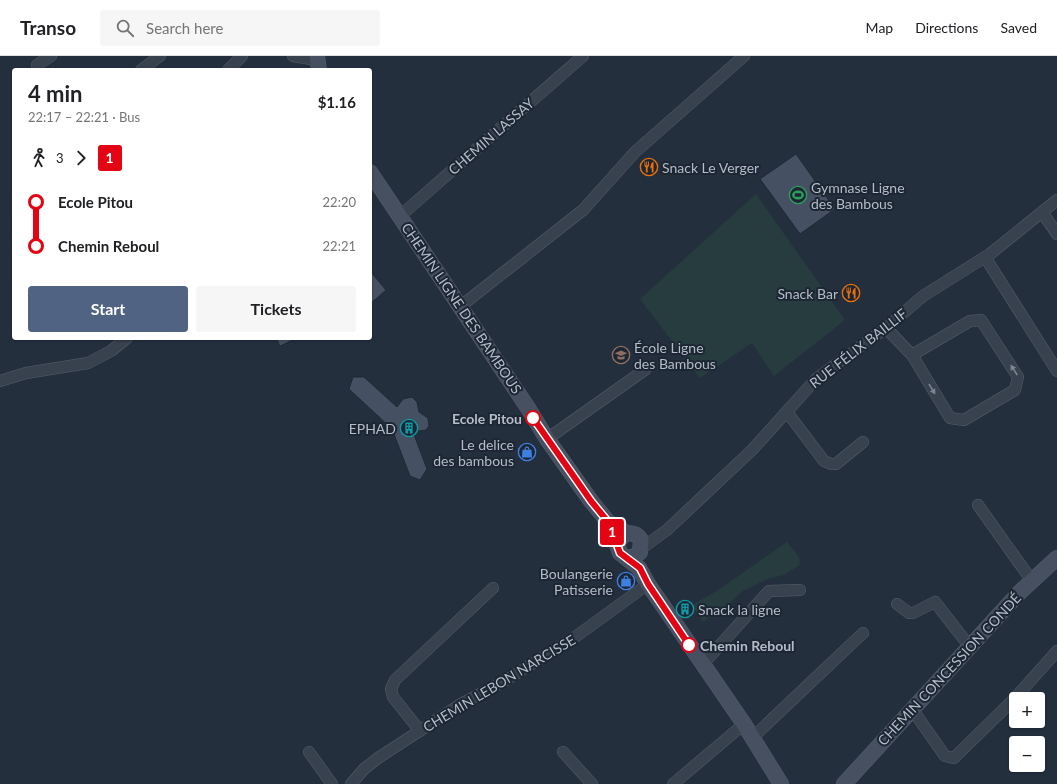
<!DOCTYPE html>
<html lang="en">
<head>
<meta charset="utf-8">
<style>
  :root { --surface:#fff; --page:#f6f6f6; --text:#202124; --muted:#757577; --line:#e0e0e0; --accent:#506383 }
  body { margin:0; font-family:Lato,sans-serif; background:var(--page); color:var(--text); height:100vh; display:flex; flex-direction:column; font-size:15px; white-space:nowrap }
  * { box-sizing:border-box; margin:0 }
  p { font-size:13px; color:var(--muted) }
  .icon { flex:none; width:22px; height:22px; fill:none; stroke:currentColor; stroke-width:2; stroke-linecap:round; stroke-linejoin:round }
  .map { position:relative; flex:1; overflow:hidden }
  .side { position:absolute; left:12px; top:12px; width:360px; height:272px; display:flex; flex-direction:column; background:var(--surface); border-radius:4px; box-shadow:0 1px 3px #0004 }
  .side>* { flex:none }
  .badge { padding:0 8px; border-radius:3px; font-size:14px; line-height:26px }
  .buttons { position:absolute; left:1009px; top:636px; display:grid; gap:8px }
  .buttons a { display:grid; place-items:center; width:36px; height:36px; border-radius:4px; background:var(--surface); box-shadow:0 1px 3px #0004; font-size:20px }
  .map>.badge { position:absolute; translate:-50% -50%; box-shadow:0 0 0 2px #fff }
  .legs { display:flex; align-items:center; gap:6px; height:44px; padding:0 16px; font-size:13px }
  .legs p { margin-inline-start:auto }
  .head { display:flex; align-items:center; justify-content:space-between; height:68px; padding:0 16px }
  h1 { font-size:22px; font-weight:700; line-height:30px }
  .button { display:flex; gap:8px; margin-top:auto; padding:8px 16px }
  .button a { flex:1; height:46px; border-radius:4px; background:var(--accent); color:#fff; font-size:16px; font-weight:700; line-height:46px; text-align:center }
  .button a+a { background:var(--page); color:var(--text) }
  ul { padding:0 16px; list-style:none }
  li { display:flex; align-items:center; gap:14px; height:44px; font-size:15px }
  li i { display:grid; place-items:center; width:6px; height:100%; margin:0 5px; background:currentColor }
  li i::after { content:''; width:10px; height:10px; margin:-5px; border:3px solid; border-radius:50%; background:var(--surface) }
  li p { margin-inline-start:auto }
  li:first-child i { background:linear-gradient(#0000 50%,currentColor 0) }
  li:last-child i { background:linear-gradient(currentColor 50%,#0000 0) }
  header { display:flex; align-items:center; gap:24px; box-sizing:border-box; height:56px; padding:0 20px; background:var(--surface); border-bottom:1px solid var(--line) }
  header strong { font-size:19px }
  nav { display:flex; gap:22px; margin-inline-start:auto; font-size:14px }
  .search { width:280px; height:36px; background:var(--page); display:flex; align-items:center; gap:10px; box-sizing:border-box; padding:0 14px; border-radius:4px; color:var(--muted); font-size:15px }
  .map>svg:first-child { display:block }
  .green { fill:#263c3f }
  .building { fill:#455162; stroke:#1f2835 }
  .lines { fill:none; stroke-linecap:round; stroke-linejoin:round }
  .street-casing { stroke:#565f6c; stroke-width:12 }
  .secondary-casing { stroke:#565f6c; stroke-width:16 }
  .street { stroke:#38414e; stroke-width:11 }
  .secondary { stroke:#465061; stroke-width:15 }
  .oneway { fill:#7c8592 }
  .line-1-casing { stroke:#fff; stroke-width:9 }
  .line-1 { stroke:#e30513; stroke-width:6 }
  .stop-1-dot { fill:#fff; stroke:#e30513; stroke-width:2 }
  .labels { text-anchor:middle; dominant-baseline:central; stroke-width:4; stroke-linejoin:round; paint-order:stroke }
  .street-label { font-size:14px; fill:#b4bcc9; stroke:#1d2633 }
  .poi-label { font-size:14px; fill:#b4bcc9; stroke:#1d2633; text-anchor:start }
  .stop-label { font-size:14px; font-weight:bold; fill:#b4bcc9; stroke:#1d2633; text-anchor:end }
</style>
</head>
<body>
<header>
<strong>Transo</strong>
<div class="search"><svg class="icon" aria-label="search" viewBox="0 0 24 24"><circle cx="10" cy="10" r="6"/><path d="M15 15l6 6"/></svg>Search here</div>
<nav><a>Map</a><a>Directions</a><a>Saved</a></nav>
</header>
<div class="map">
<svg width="1057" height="728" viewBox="0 0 1057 728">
  <rect width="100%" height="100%" fill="#242f3e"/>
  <g class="green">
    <polygon points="756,138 845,264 774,320 752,287 700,322 640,243"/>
    <polygon points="787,486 799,501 800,509 784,519 767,523 741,536 727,550 703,566 694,553 694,548 718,534"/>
  </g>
  <g class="building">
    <polygon points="796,98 835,153 800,178 760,123"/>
    <polygon points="370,215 386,234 370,248"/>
    <polygon points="851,231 857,238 849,243 844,236"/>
    <polygon points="276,282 297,282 280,290"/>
    <polygon points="353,321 364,321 397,351 403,343 412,341 417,346 419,356 428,362 429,370 426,374 413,376 427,413 420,424 410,420 392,373 349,333"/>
  </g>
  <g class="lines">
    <defs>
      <g id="street">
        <polyline points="293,0 317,4"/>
        <polyline points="37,9 51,0"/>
        <polyline points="141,14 160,0"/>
        <polyline points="228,14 242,0"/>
        <polyline points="1042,156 1057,178"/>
        <polyline points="400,160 583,0"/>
        <polyline points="985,201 1057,315"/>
        <polyline points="461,250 583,154 635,96 744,0"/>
        <polyline points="886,272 912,299 950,362 964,364 1015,334 1018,321 981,264 970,265 912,299"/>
        <polyline points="0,325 26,317 88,307 111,295 127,282"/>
        <polyline points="787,356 824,405 831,408 836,408 863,386"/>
        <polyline points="547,383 646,313"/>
        <polyline points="978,449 1032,525"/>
        <polyline points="642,492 667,474 752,394 817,322 886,272 923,240 990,198 1057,144"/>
        <polyline points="897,548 909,557 913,557 935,546 970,591"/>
        <polyline points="702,609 769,535 800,534"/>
        <polyline points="912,653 945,700 954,702 1015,642 1057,595"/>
        <polyline points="420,675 393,641 391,633 395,624 493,532"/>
        <polyline points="752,682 863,577"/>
        <polyline points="309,696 332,728"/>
        <polyline points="563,696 592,728"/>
        <polyline points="351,728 364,713 378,702 461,648 508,623 578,579 648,528"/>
        <polyline points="673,728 744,668"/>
      </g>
      <g id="secondary">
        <polyline points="317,0 319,14"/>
        <polyline points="370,116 528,352 547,383 591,445 609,467 621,473 626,478"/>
        <polyline points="609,467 620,497 639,512 648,528 744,668 781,728"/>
        <path d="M619 485C624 475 635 475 641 484L640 496 634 501H626"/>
        <polyline points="844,728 1020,536 1057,502"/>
      </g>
    </defs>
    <use href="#street" class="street-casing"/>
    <use href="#secondary" class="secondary-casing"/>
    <use href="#street" class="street"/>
    <use href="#secondary" class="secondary"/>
  </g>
  <defs><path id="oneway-solid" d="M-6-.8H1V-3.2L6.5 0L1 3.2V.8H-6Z"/></defs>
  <g class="oneway">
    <use href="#oneway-solid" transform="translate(1014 314) rotate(-123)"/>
    <use href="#oneway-solid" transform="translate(932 333) rotate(59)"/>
  </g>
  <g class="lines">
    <defs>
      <polyline id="line-1" points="533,362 591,445 609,467 620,497 640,512 648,528 689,589"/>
    </defs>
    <use href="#line-1" class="line-1-casing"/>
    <use href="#line-1" class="line-1"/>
  </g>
  <defs>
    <symbol id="restaurant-ring" viewBox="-11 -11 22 22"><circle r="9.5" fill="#1d2633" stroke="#e8710a" stroke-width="1.5"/><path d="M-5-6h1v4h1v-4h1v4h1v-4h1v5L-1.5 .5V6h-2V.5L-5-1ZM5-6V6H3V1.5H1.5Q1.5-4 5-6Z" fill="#e8710a"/></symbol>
    <symbol id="stadium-ring" viewBox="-11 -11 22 22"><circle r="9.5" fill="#1d2633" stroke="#2e9e5b" stroke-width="1.5"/><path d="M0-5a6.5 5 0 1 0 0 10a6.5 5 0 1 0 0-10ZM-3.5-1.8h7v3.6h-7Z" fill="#2e9e5b"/></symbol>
    <symbol id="school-ring" viewBox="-11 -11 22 22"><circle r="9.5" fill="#1d2633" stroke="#8d6e63" stroke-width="1.5"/><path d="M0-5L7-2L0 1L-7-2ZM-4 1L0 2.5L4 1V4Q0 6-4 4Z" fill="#8d6e63"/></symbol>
    <symbol id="building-ring" viewBox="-11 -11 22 22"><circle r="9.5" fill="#1d2633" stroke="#0f9aa8" stroke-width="1.5"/><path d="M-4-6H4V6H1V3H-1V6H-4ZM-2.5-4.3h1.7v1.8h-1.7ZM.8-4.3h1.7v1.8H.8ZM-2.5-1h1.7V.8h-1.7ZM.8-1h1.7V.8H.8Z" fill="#0f9aa8"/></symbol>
    <symbol id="shop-ring" viewBox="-11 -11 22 22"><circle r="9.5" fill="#1d2633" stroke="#3f7fe0" stroke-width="1.5"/><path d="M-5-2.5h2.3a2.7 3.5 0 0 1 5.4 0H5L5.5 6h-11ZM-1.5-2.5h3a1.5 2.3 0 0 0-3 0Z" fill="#3f7fe0"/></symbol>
  </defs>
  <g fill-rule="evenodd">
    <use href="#restaurant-ring" x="639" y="101" width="20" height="20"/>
    <use href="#stadium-ring" x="788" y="129" width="20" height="20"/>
    <use href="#restaurant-ring" x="841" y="227" width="20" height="20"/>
    <use href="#school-ring" x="611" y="289" width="20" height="20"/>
    <use href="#building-ring" x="399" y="362" width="20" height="20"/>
    <use href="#shop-ring" x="517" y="386" width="20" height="20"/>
    <use href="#shop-ring" x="616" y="515" width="20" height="20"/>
    <use href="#building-ring" x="675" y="543" width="20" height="20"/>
  </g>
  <g class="stop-1-dot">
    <circle cx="533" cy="362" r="7"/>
    <circle cx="689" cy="589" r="7"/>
  </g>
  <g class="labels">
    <g class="street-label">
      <text transform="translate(491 80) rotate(-41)">CHEMIN LASSAY</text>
      <text transform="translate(462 252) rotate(56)">CHEMIN LIGNE DES BAMBOUS</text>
      <text transform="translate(858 292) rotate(-38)">RUE FÉLIX BAILLIF</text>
      <text transform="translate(949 613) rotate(-47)">CHEMIN CONCESSION CONDÉ</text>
      <text transform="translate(499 627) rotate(-31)">CHEMIN LEBON NARCISSE</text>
    </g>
    <g class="poi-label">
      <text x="662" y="111">Snack Le Verger</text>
      <text x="811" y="131">Gymnase Ligne<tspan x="811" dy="16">des Bambous</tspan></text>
      <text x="838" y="237" text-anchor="end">Snack Bar</text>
      <text x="634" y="291">École Ligne<tspan x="634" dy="16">des Bambous</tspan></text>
      <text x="396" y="372" text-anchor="end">EPHAD</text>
      <text x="514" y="388" text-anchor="end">Le delice<tspan x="514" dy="16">des bambous</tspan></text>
      <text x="613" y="517" text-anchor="end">Boulangerie<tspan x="613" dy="16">Patisserie</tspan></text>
      <text x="698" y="553">Snack la ligne</text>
    </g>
    <g class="stop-label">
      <text x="522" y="362">Ecole Pitou</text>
      <text x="700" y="589" text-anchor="start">Chemin Reboul</text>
    </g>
  </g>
</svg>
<div class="buttons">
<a>+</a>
<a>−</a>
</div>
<b class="badge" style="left:612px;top:476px;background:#e30513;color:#fff">1</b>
<section class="side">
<div class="head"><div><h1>4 min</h1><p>22:17 – 22:21 · Bus</p></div><b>$1.16</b></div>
<div class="legs"><svg class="icon" aria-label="walk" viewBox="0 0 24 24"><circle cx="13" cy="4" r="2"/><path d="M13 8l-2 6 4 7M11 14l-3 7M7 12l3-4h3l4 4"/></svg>3<svg class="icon" aria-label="forward" viewBox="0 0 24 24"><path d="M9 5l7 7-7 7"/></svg><b class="badge" style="background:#e30513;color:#fff">1</b></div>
<ul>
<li><i style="color:#e30513"></i><b>Ecole Pitou</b><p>22:20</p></li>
<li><i style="color:#e30513"></i><b>Chemin Reboul</b><p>22:21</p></li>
</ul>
<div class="button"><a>Start</a><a>Tickets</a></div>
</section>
</div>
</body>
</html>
